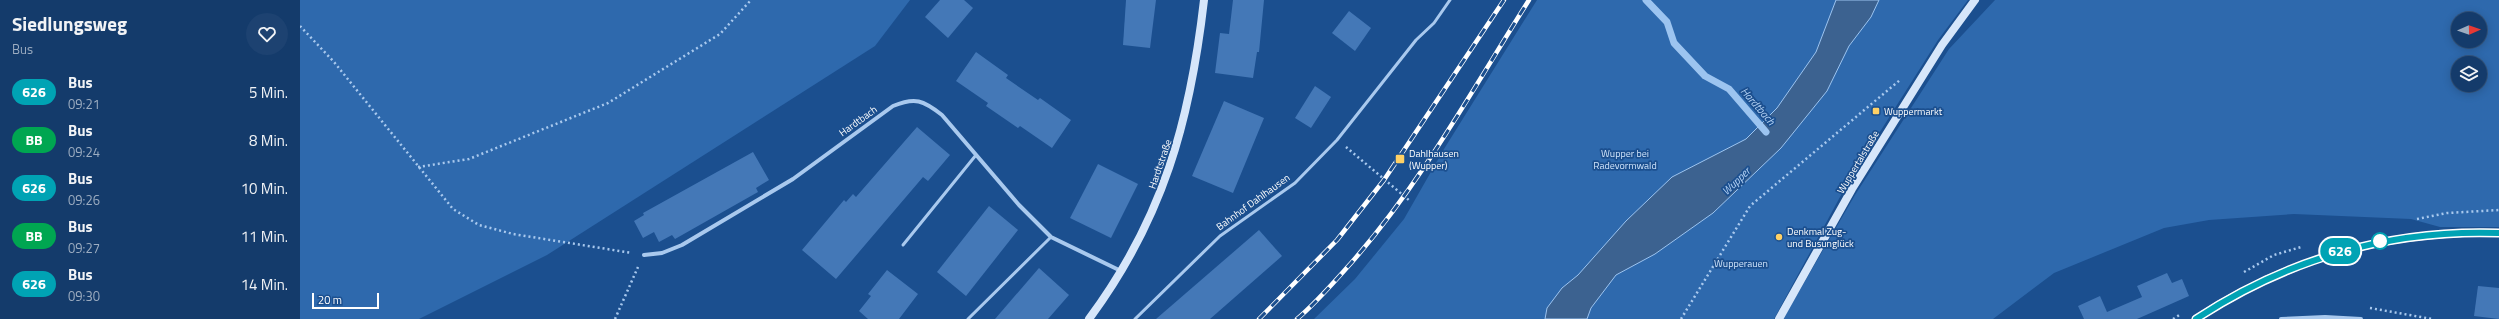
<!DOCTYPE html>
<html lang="de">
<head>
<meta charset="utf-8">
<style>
  :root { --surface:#143b6b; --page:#1d4271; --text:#f1f3f6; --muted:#9dadc1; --line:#33557e }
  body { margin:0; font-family:"Titillium Web",sans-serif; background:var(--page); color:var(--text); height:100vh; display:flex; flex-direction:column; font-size:15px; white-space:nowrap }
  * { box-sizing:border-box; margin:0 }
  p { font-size:13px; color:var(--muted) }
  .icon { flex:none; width:22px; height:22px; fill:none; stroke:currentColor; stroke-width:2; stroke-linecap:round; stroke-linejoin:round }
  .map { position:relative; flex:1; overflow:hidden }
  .details { display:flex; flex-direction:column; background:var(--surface); width:300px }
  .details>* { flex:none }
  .badge { padding:0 8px; border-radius:13px; font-size:14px; line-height:26px }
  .needle { width:26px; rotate:88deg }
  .controls { position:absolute; left:2151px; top:12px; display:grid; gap:8px }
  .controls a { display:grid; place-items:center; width:36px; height:36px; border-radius:50%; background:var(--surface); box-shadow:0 2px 10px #0003,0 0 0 1px var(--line); font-size:20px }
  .scale { position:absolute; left:12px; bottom:10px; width:67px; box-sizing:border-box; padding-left:4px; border:2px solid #fff; border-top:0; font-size:11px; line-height:14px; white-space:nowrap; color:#fff; -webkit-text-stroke:3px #1b4f8f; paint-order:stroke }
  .map>.badge { position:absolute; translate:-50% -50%; box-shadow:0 0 0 2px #fff }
  .round { display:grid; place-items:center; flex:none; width:42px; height:42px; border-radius:21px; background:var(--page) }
  .headline { display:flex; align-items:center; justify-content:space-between; height:68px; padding:0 12px }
  h1 { font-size:19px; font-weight:700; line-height:30px }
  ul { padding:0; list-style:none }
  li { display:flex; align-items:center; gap:12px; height:48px; padding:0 12px }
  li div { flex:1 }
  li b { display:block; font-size:15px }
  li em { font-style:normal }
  li .badge { min-width:44px; font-weight:700; text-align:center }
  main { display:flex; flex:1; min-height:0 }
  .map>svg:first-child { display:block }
  .green { fill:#2e69ad; fill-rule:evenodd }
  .water { fill:#3c6290; stroke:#9cc4f0 }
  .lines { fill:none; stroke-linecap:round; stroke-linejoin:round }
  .stream { stroke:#9cc4f0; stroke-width:7 }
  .building { fill:#4478b7 }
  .path { stroke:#a9c9ee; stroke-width:2.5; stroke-dasharray:2 3; stroke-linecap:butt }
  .lane { stroke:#a9c9ee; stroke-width:3 }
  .street { stroke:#a9c9ee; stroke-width:4 }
  .secondary { stroke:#d6e6fa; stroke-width:8 }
  .rail-casing { stroke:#fff; stroke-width:4.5 }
  .rail { stroke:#1b4f8f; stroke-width:3; stroke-dasharray:9; stroke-linecap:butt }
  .line-casing { stroke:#fff; stroke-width:9 }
  .line { stroke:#00a3b4; stroke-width:6 }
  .poi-dot { fill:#ffd166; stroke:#1b4f8f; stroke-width:1.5 }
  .stop-dot { fill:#fff; stroke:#00a3b4; stroke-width:2 }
  .labels { text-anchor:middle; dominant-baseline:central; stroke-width:3.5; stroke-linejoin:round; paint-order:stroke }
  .poi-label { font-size:10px; fill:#fff; stroke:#1b4f8f; text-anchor:start }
  .street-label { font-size:10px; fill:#fff; stroke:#1b4f8f }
  .park-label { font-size:10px; fill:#cfe3fa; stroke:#1b4f8f }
  .water-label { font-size:11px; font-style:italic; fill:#b5d3f5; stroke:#1b4f8f }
</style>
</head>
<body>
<main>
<section class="details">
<div class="headline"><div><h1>Siedlungsweg</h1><p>Bus</p></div><a class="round"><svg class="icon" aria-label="heart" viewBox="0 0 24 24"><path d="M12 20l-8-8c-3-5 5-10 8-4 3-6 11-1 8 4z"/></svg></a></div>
<ul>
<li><span class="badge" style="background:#00a3b4;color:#fff">626</span><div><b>Bus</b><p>09:21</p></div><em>5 Min.</em></li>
<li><span class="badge" style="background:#00a651;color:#fff">BB</span><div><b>Bus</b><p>09:24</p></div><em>8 Min.</em></li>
<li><span class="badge" style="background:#00a3b4;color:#fff">626</span><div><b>Bus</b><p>09:26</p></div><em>10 Min.</em></li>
<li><span class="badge" style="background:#00a651;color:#fff">BB</span><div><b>Bus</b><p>09:27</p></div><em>11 Min.</em></li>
<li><span class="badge" style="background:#00a3b4;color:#fff">626</span><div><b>Bus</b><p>09:30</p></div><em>14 Min.</em></li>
</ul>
</section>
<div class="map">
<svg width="2199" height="319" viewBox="0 0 2199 319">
  <rect width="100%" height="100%" fill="#1b4f8f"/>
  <g class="green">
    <polygon points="0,0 610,0 575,46 247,255 119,319 0,319"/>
    <polygon points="1237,0 1668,0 1638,40 1547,184 1474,319 1014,319 1055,279 1104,219 1144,149"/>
    <path d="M1695 0H2199V227H2140L2111 219 1994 214 1909 220 1864 228 1754 273 1693 319H1483L1555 195 1649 49ZM2158 19H2180V41H2158ZM2158 63H2180V85H2158Z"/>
  </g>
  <polygon class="water" points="1536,0 1579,0 1571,17 1549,46 1527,91 1481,148 1413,213 1355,254 1316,275 1291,308 1287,319 1245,319 1247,308 1262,288 1278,275 1326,221 1372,177 1446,139 1477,108 1516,52"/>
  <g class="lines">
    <polyline class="stream" points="1346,0 1367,22 1374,43 1405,76 1429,89 1466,132"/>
  </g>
  <g class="building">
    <polygon points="640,0 664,0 673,8 648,38 625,17"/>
    <polygon points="826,0 856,0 850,48 823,45"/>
    <polygon points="933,0 964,0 959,52 957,52 953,78 915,73 920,33 929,34"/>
    <polygon points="1049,11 1071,28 1055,51 1032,33"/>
    <polygon points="676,52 708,75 706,78 738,100 740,98 771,120 752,148 720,126 718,128 686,106 688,103 656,81"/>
    <polygon points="1015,86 1031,97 1011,128 995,118"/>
    <polygon points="924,101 964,118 933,193 892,176"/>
    <polygon points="617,127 650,155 628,181 623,177 536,279 502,250 544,200 546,202 553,194 556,197"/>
    <polygon points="453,152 469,180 456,188 458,192 375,239 372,235 359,242 354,232 343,238 334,221 344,215 343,213"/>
    <polygon points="798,164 838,184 811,238 770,218"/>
    <polygon points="689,206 718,230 666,296 637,272"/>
    <polygon points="959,230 982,256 910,319 856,319"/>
    <polygon points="739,268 769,295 748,319 695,319"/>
    <polygon points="587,270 618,294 599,319 568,319 559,311 571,296 568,294"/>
    <polygon points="1867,273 1872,283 1882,279 1889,296 1837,319 1784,319 1778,306 1800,296 1807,312 1842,297 1837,286"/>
    <polygon points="2178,286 2199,288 2199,319 2174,316"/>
  </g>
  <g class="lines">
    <g class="path">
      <polyline points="0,26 34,62 153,209 179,225 213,234 332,253"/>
      <polyline points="1046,147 1110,201"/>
      <polyline points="118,167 169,159 308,103 420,34 451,0"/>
      <polyline points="2117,219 2147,213 2199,210"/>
      <polyline points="1944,272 1974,255 2001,247"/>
      <polyline points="2070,308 2132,319"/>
      <polyline points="315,319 338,267"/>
      <polyline points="1381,319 1450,206 1600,80"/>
      <polyline points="1873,319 1881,314"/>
    </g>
    <g class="lane">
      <polyline points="603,245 676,155"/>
      <polyline points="668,319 751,237"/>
      <polyline points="835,319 920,236 995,183 1037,140 1116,40 1134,23 1150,0"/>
    </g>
    <g class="street">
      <path d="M344 255 362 253 382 245 493 179 593 106C615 97 623 100 642 115L719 205 751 237 821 271"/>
      <polyline points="1981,319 2025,317 2061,319"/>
    </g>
    <g class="secondary">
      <path d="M789 319C863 219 890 122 904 0"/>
      <polyline points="1479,319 1552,189 1642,45 1675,0"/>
      <path d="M1896 319C1989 258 2088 230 2199 233"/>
    </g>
    <defs>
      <g id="rail">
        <polyline points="959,319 1037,240 1084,180 1204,0"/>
        <path d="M997 319C1017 302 1034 282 1052 262 1121 183 1173 89 1229 0"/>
      </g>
    </defs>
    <use href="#rail" class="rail-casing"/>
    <use href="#rail" class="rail"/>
  </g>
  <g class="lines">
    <defs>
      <path id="line" d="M1896 319C1987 259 2090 229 2199 233"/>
    </defs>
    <use href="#line" class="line-casing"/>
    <use href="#line" class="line"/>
  </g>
  <g class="poi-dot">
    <rect x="1572" y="107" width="8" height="8" rx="2"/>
    <rect x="1095" y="154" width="10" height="10" rx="2"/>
    <circle cx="1479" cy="237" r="4"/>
  </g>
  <circle class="stop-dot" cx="2080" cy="241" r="8"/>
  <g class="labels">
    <g class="poi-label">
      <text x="1584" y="111">Wuppermarkt</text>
      <text x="1109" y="153">Dahlhausen<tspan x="1109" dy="12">(Wupper)</tspan></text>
      <text x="1487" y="231">Denkmal Zug-<tspan x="1487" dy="12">und Busunglück</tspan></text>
    </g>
    <g class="street-label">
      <text transform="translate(558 121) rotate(-36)">Hardtbach</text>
      <text transform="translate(1558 162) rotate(-59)">Wuppertalstraße</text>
      <text transform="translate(860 164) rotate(-71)">Hardtstraße</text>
      <text transform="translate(953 202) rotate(-36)">Bahnhof Dahlhausen</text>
    </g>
    <g class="park-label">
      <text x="1325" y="153">Wupper bei<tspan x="1325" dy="12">Radevormwald</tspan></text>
      <text x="1441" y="263">Wupperauen</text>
    </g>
    <g class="water-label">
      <text transform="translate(1458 106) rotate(49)">Hardtbach</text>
      <text transform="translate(1436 181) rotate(-44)">Wupper</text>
    </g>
  </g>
</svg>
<div class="controls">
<a><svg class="needle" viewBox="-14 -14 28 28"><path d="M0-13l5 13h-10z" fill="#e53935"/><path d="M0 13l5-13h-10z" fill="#9dadc1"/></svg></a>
<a><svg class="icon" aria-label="layers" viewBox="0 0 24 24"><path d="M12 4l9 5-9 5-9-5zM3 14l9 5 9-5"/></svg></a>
</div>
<div class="scale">20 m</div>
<b class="badge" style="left:2040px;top:251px;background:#00a3b4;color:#fff">626</b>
</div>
</main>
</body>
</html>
